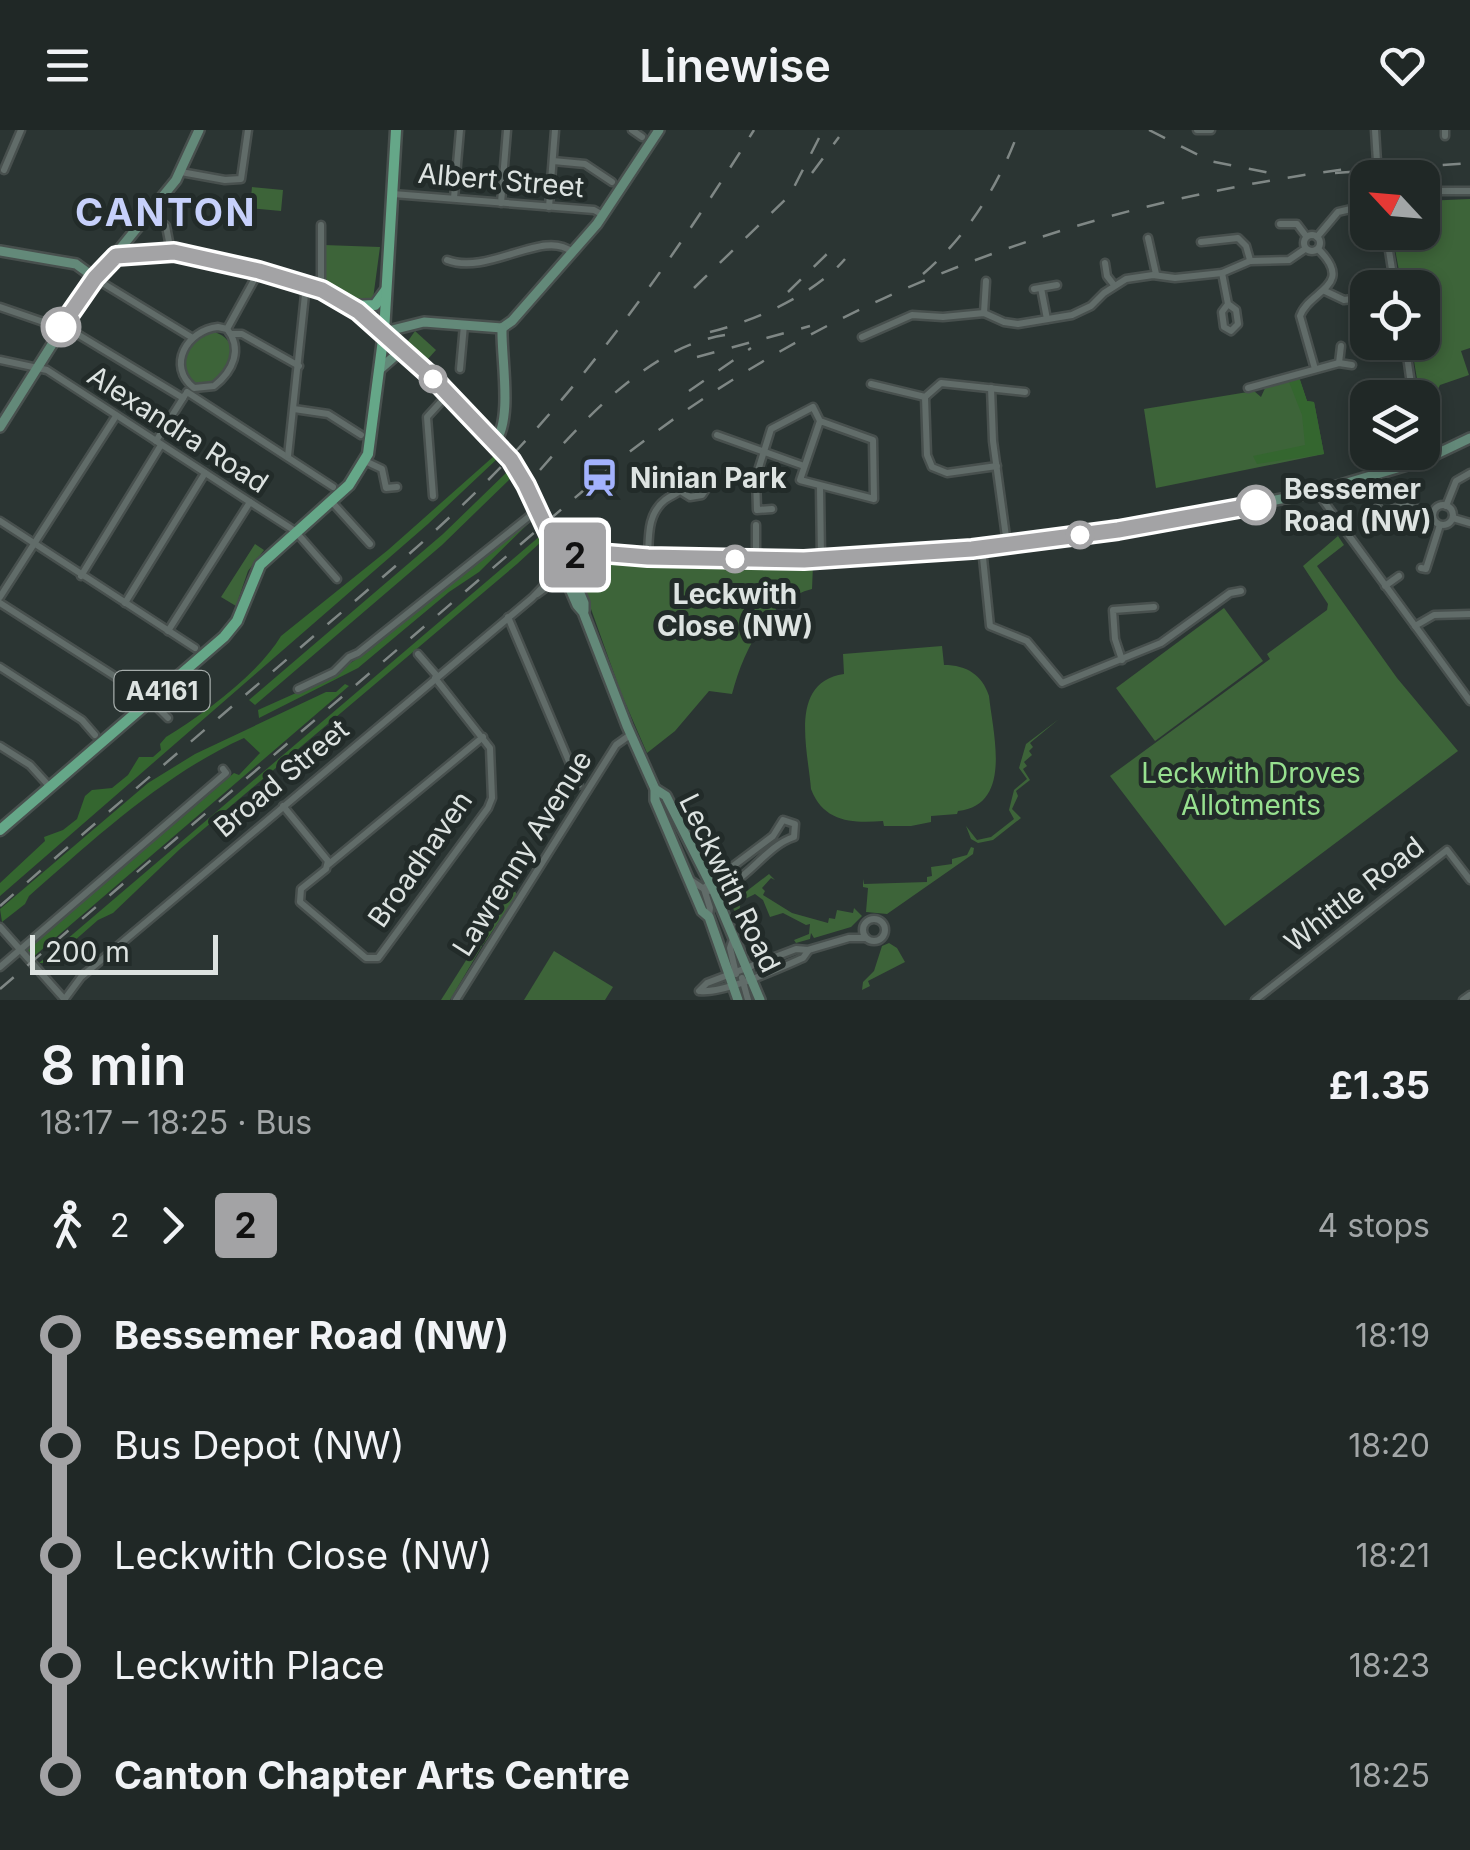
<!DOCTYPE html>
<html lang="en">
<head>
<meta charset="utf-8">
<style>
  :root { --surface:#202826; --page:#28302e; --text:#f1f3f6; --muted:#a2a6a7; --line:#3d4443 }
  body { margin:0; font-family:Inter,sans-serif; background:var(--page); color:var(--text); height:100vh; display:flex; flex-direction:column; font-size:38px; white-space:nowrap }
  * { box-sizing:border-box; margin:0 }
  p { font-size:32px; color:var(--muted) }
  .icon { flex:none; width:55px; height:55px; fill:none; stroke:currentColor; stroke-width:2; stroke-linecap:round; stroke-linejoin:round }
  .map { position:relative; height:870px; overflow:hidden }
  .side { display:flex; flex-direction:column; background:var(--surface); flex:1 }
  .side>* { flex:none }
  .badge { padding:0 20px; border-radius:8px; font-size:35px; line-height:65px }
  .needle { width:65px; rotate:296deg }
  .fabs { position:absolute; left:1350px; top:30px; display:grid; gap:20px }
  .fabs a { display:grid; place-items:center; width:90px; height:90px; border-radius:20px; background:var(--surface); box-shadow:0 5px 15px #0003,0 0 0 2px var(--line); font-size:50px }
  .scale { position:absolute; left:30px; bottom:25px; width:188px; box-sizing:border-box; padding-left:10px; border:5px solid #dde3e1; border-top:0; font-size:28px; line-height:35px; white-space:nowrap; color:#dde3e1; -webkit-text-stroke:8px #222b29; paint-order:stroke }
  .map>.badge { position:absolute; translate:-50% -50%; box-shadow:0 0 0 5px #fff }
  .legs { display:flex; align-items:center; gap:15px; height:110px; padding:0 40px; font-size:32px }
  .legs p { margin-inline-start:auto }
  .overview { display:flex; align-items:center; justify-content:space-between; height:170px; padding:0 40px }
  h1 { font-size:55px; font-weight:600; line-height:75px }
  ul { padding:0 40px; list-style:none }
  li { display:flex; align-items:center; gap:35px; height:110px; font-size:38px }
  li i { display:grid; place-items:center; width:15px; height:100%; margin:0 12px; background:currentColor }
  li i::after { content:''; width:25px; height:25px; margin:-12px; border:8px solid; border-radius:50%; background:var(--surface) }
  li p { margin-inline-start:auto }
  li:first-child i { background:linear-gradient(#0000 50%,currentColor 0) }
  li:last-child i { background:linear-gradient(currentColor 50%,#0000 0) }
  header { display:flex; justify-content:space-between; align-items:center; height:130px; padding:0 40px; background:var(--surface); font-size:45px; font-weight:600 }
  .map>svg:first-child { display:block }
  .green { fill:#3d6439 }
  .forest { fill:#34662f }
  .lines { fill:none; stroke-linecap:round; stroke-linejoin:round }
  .street-casing { stroke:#48504e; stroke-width:11 }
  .secondary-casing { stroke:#48504e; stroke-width:14 }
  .primary-casing { stroke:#48504e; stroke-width:15 }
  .street { stroke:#616c69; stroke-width:6 }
  .secondary { stroke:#638979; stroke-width:9 }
  .primary { stroke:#65a788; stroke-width:10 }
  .rail { stroke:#7f8785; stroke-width:2.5; stroke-dasharray:18 18; stroke-linecap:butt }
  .line-1-casing { stroke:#fff; stroke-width:22 }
  .line-1 { stroke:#a3a3a5; stroke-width:15 }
  .stop-1-dot { fill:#fff; stroke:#a3a3a5; stroke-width:5 }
  .labels { text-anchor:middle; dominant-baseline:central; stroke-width:10; stroke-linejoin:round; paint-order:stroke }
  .shield { fill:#222b29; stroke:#a5acaa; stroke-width:2.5 }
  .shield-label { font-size:25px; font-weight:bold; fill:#dde3e1 }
  .street-label { font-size:28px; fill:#dde3e1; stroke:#222b29 }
  .poi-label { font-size:28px; font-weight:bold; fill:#dde3e1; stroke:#222b29; text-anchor:start }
  .stop-label { font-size:28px; font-weight:bold; fill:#dde3e1; stroke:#222b29; text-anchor:start }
  .park-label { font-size:28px; fill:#97e08f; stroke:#222b29 }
  .district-label { font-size:38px; font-weight:bold; letter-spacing:2.5px; fill:#c7d1fb; stroke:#222b29 }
</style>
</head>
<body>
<header><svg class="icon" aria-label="menu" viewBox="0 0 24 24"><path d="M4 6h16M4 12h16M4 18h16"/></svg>Linewise<svg class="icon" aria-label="heart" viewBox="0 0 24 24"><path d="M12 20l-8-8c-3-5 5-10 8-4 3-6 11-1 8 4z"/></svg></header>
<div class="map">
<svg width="1470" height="870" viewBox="0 0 1470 870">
  <rect width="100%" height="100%" fill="#2b3533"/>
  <g class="green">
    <polygon points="252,57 283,60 281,81 250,78"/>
    <polygon points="1470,69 1470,218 1461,221 1469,245 1440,255 1437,261 1420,267 1411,213 1422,212 1422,158 1402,157 1392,103 1422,102 1423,71"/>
    <path d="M324 115 380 117 373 169C361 172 333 164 326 151 321 142 324 125 324 115Z"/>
    <polygon points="415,201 436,220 427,230 408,211"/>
    <path d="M214 202C249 212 226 258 196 254L186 242C183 221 193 207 214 202Z"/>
    <polygon points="1299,247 1307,271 1314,272 1324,324 1156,358 1144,279 1254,261 1261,267 1266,256"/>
    <polygon points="1338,406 1344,415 1317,436 1397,548 1458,621 1225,796 1110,646 1270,529 1267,524 1327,480 1328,474 1303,436"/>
    <polygon points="255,414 264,420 248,441 236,476 221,467"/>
    <path d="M594 431 813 435 812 459C767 470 743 522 732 564L709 561 675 601 647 623 621 563 581 451 585 436Z"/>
    <polygon points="1224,478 1263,531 1155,611 1116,558"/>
    <path d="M942 516 944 535C967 535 982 545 989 566 993 604 1013 675 958 681L957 684 931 686V692L911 696H884L883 691C853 693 824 693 811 659 808 620 788 552 844 544L843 524Z"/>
    <polygon points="1059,589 1030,613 1033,617 1029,621 1032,625 1024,632 1027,636 1023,639 1030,650 1016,661 1018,666 1012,679 1021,688 993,710 978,713 971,709 966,696 977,710 991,707 1014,689 1009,680 1014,660 1027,649 1019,638 1026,614"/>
    <polygon points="971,717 974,718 973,724 887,784 866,782 868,758 863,757 863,749 864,754 927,752 927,747 932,746 931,737 952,734 952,729 967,725"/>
    <polygon points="769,744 775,750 771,748 762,758 765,761 763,765 792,783 828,793 829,788 835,789 837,780 853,783 854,778 862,786 851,797 814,808 811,803 810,809 796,813 794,810 809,804 810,794 806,795 783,783 770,787 763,770 755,764 741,771 739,782 736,783 730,774"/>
    <polygon points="515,761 517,765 483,815 478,812 510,762"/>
    <polygon points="477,813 482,816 450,870 441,870"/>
    <polygon points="889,813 897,818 905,832 868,851 870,856 862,860 863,852 874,841 882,816"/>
    <polygon points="554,821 613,857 605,870 524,870"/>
  </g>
  <g class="forest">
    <polygon points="1299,247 1307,271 1314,272 1324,324 1257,334 1253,326 1305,315 1302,285 1289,252"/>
    <path d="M494 326 497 329 428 394 0 766V753L45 711 44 707 63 700 77 689 85 666 92 660 112 658 128 645 139 627H153L161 620 160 614 166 607C205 583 258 544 281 506L388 420Z"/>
    <polygon points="508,341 513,346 442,415 255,575 249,570 443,404"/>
    <polygon points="533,389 479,442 449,462 358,538 259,588 258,580 325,550 367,522"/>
    <polygon points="540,406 542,411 517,434 180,719 113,783 98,790 49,833 39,833"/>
    <path d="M345 554 349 556 32 828 26 820 234 643 239 645 260 623 244 608C164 644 94 709 29 766L25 774 2 792 0 779 148 653 195 624 326 562H336Z"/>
  </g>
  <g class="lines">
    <defs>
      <g id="street">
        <polyline points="632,0 642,7"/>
        <polyline points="1197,0 1211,0"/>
        <polyline points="1375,0 1378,48"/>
        <polyline points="1445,0 1445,6"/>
        <polyline points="553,31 585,34 612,52"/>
        <polyline points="4,40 21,0"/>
        <polyline points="181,42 225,50 241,49 248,0"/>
        <polyline points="1422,61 1470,61"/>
        <polyline points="393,64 594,80 603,85"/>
        <polyline points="454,68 460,0"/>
        <polyline points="501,73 507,0"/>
        <polyline points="549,77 555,0"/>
        <polyline points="151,83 166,96 171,122"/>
        <polyline points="1280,94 1297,94 1306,106"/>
        <polyline points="321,95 321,160"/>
        <polyline points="1386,102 1395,158"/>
        <circle cx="1312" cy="113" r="8"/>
        <polyline points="1317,107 1338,82 1368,75"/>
        <polyline points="1148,108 1156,144"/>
        <polyline points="1201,112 1238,108 1246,116 1250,130"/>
        <path d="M447 130C489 146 544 98 572 122"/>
        <polyline points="1105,133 1107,146 1114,155"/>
        <polyline points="1222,143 1228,174 1236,180 1238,194 1231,201 1224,197 1222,182 1228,174"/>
        <polyline points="96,149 191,207"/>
        <polyline points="1041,158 1047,189"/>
        <polyline points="1034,159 1057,155"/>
        <polyline points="1325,161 1344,170 1360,168"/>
        <polyline points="0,177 61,198"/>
        <polyline points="984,183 986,151"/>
        <path d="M218 197 227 199C243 219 233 241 214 256L194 258C166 236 187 200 218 197Z"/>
        <polyline points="227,199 259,141"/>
        <polyline points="74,202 183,268"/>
        <polyline points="232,204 242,204 299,236"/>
        <polyline points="862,207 912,185 943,187 984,183 1004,192 1018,194 1072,185 1091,176 1104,163 1126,149 1153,145 1175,148 1222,143 1250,131 1289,130 1305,119"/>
        <polyline points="1405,212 1413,268"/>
        <polyline points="0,230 47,240 250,372 295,401 337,449"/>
        <polyline points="1339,233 1341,216"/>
        <polyline points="460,239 464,195"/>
        <path d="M1315 239 1300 186C1309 160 1356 156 1318 119"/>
        <polyline points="871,254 925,267 941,253 1025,262"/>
        <polyline points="991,258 993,311 1007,414"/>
        <polyline points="1248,258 1339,233 1352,235"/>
        <polyline points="187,262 333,357"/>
        <polyline points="925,267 927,325 932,337 947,343 997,336"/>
        <polyline points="294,279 328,284 361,305"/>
        <polyline points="717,305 804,336"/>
        <polyline points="156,311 185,265"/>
        <polyline points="288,326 306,155"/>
        <polyline points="365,331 382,339 386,358 397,357"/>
        <polyline points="820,357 821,428"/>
        <polyline points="1317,362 1470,571"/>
        <polyline points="433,366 427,287 448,264"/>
        <polyline points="331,371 370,414"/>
        <circle cx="1443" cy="385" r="10"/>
        <polyline points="1446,376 1456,351 1470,343"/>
        <polyline points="1378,377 1382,384 1403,375 1433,383"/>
        <polyline points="772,379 757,380 756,347 771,299 813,277 820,291 873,310 874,369 800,350 820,291"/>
        <polyline points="1453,388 1470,393"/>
        <polyline points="0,391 195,518"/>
        <polyline points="756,395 756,429"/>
        <polyline points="982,418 990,496 1027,511 1062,553 1161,513 1230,463 1241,461"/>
        <path d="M648 427C649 407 647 384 665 370 673 364 679 364 685 356L700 354 706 359 702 365 690 367 682 362"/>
        <polyline points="1421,438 1426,439 1440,395"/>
        <polyline points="81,446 161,315"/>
        <polyline points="1385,456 1399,446"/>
        <polyline points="537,464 563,445"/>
        <polyline points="0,467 116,286"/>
        <polyline points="0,473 147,567 168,588"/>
        <polyline points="125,473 205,343"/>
        <polyline points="508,487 579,655"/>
        <polyline points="1415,496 1434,485 1470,484"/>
        <polyline points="168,501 250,372"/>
        <polyline points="418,524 437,546"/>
        <polyline points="1122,530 1115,509 1113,480 1154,477"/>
        <polyline points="0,537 82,590 95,605"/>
        <polyline points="298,559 334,542 349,527 358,523 536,381"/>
        <polyline points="0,616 30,635 50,657"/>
        <polyline points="283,676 328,731 326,739 301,759 300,772 366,828 378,828 488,678 492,668 490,618 435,548"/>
        <polyline points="329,734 483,607"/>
        <path d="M689 749 707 761C743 761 762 717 794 707L795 694 783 690 773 706 704 758"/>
        <polyline points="704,759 710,778 709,786"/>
        <circle cx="874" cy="800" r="11"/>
        <polyline points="0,797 65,870"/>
        <polyline points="733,809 730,818 736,844"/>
        <polyline points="0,837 226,643 223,639"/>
        <polyline points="742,848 748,870"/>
        <polyline points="699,861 707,853 796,819 808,820 849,808 866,808"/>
        <path d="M700 861C724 864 779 838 803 828L808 821"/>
        <polyline points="64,870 81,847 532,468 561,438"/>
        <polyline points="456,870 616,615 630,605"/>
        <polyline points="1255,870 1447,720 1470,750"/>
        <polyline points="1463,870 1470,865"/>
      </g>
      <g id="secondary">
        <polyline points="0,121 76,134 95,148"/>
        <polyline points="115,126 174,123 281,146 321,160 366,187 482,297 520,342 577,475 583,482 627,596 655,659 655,670 702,781 709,787 738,870"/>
        <polyline points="502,198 512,191 597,94 659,0"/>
        <polyline points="384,202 424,192 502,198"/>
        <polyline points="380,239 396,225 408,225"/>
        <polyline points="0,297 85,162 176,50 199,0"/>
        <path d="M495 312C513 289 501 228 502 198"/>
        <polyline points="566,430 584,473 584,481"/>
        <polyline points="561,438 576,424 587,422 648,427 804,429 1014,414 1158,393 1317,362 1424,330 1470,308"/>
        <polyline points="566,443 595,426"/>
        <polyline points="655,659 666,666 714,761 760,870"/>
      </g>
      <g id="primary">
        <polyline points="350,176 375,175 386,160"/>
        <polyline points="0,700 224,507 237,491 260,435 349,355 368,324 384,202 396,0"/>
      </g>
    </defs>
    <use href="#street" class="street-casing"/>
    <use href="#secondary" class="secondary-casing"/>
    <use href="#primary" class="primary-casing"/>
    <use href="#street" class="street"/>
    <use href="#secondary" class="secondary"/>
    <use href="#primary" class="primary"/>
    <g class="rail">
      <polyline points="1149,0 1210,31 1270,43"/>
      <polyline points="812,43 839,7"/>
      <polyline points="1335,43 1470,33"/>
      <path d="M923 144C968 105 999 55 1019 0"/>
      <polyline points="694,158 790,65 819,8"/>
      <polyline points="788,162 831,120"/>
      <path d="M710 202C755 191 815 164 845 129"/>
      <polyline points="697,227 810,196"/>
      <polyline points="689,261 751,218"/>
      <path d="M540 340C587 286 652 216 725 205"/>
      <path d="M0 776C104 685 210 596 315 505 384 446 454 388 516 321 606 225 684 112 754 0"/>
      <path d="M0 859 618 331C827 164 1084 73 1347 39"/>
    </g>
  </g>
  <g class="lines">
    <defs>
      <polyline id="line-1" points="61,197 95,148 116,126 174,122 259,141 322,160 358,181 432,247 511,330 526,355 560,428 567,432 576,424 587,422 648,427 804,430 972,419 1118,400 1256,375"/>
    </defs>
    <use href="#line-1" class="line-1-casing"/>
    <use href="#line-1" class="line-1"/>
  </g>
  <defs>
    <symbol id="station-bare" viewBox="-9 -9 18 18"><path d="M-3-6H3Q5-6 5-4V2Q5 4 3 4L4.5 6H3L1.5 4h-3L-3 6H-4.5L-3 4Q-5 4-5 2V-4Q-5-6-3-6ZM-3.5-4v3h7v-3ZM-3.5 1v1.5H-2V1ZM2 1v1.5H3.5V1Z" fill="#a3b2fd" stroke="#222b29" stroke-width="2.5" paint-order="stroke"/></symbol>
  </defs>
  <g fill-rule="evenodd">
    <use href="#station-bare" x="572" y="320" width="55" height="55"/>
  </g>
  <g class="stop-1-dot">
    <circle cx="61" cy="197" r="18"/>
    <circle cx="433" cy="249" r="12"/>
    <circle cx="1256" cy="375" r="18"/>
    <circle cx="1080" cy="405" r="12"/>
    <circle cx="735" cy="429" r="12"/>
  </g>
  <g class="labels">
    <rect class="shield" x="114.5" y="541" width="95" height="40" rx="8"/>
    <g class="shield-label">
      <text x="162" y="561">A4161</text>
    </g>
    <g class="street-label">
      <text transform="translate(501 50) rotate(5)">Albert Street</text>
      <text transform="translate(178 299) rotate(33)">Alexandra Road</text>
      <text transform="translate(281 648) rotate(-40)">Broad Street</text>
      <text transform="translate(522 723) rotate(-58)">Lawrenny Avenue</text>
      <text transform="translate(420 729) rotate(-55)">Broadhaven</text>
      <text transform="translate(730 753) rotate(64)">Leckwith Road</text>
      <text transform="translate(1354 764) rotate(-38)">Whittle Road</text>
    </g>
    <g class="poi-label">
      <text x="630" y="348">Ninian Park</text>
    </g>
    <g class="stop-label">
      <text x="1284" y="359">Bessemer<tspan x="1284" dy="32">Road (NW)</tspan></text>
      <text x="735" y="464" text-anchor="middle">Leckwith<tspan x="735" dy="32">Close (NW)</tspan></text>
    </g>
    <g class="park-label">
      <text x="1251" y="643">Leckwith Droves<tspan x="1251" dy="32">Allotments</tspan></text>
    </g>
    <g class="district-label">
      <text x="166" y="82">CANTON</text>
    </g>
  </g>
</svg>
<div class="fabs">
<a><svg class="needle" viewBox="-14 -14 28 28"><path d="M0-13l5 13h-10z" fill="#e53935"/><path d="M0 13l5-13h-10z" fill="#a2a6a7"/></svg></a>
<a><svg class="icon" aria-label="locate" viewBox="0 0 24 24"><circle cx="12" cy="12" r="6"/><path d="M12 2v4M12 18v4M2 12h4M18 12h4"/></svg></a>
<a><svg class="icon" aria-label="layers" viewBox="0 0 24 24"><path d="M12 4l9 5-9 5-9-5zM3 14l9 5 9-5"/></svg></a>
</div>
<div class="scale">200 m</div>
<b class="badge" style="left:575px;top:425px;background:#a3a3a5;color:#111">2</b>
</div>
<section class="side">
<div class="overview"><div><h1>8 min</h1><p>18:17 – 18:25 · Bus</p></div><b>£1.35</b></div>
<div class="legs"><svg class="icon" aria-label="walk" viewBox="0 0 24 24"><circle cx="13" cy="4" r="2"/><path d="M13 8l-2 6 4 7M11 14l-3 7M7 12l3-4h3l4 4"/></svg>2<svg class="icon" aria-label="forward" viewBox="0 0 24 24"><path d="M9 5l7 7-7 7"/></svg><b class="badge" style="background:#a3a3a5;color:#111">2</b><p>4 stops</p></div>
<ul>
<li><i style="color:#a3a3a5"></i><b>Bessemer Road (NW)</b><p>18:19</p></li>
<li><i style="color:#a3a3a5"></i><span>Bus Depot (NW)</span><p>18:20</p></li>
<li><i style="color:#a3a3a5"></i><span>Leckwith Close (NW)</span><p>18:21</p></li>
<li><i style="color:#a3a3a5"></i><span>Leckwith Place</span><p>18:23</p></li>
<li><i style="color:#a3a3a5"></i><b>Canton Chapter Arts Centre</b><p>18:25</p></li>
</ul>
</section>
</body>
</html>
